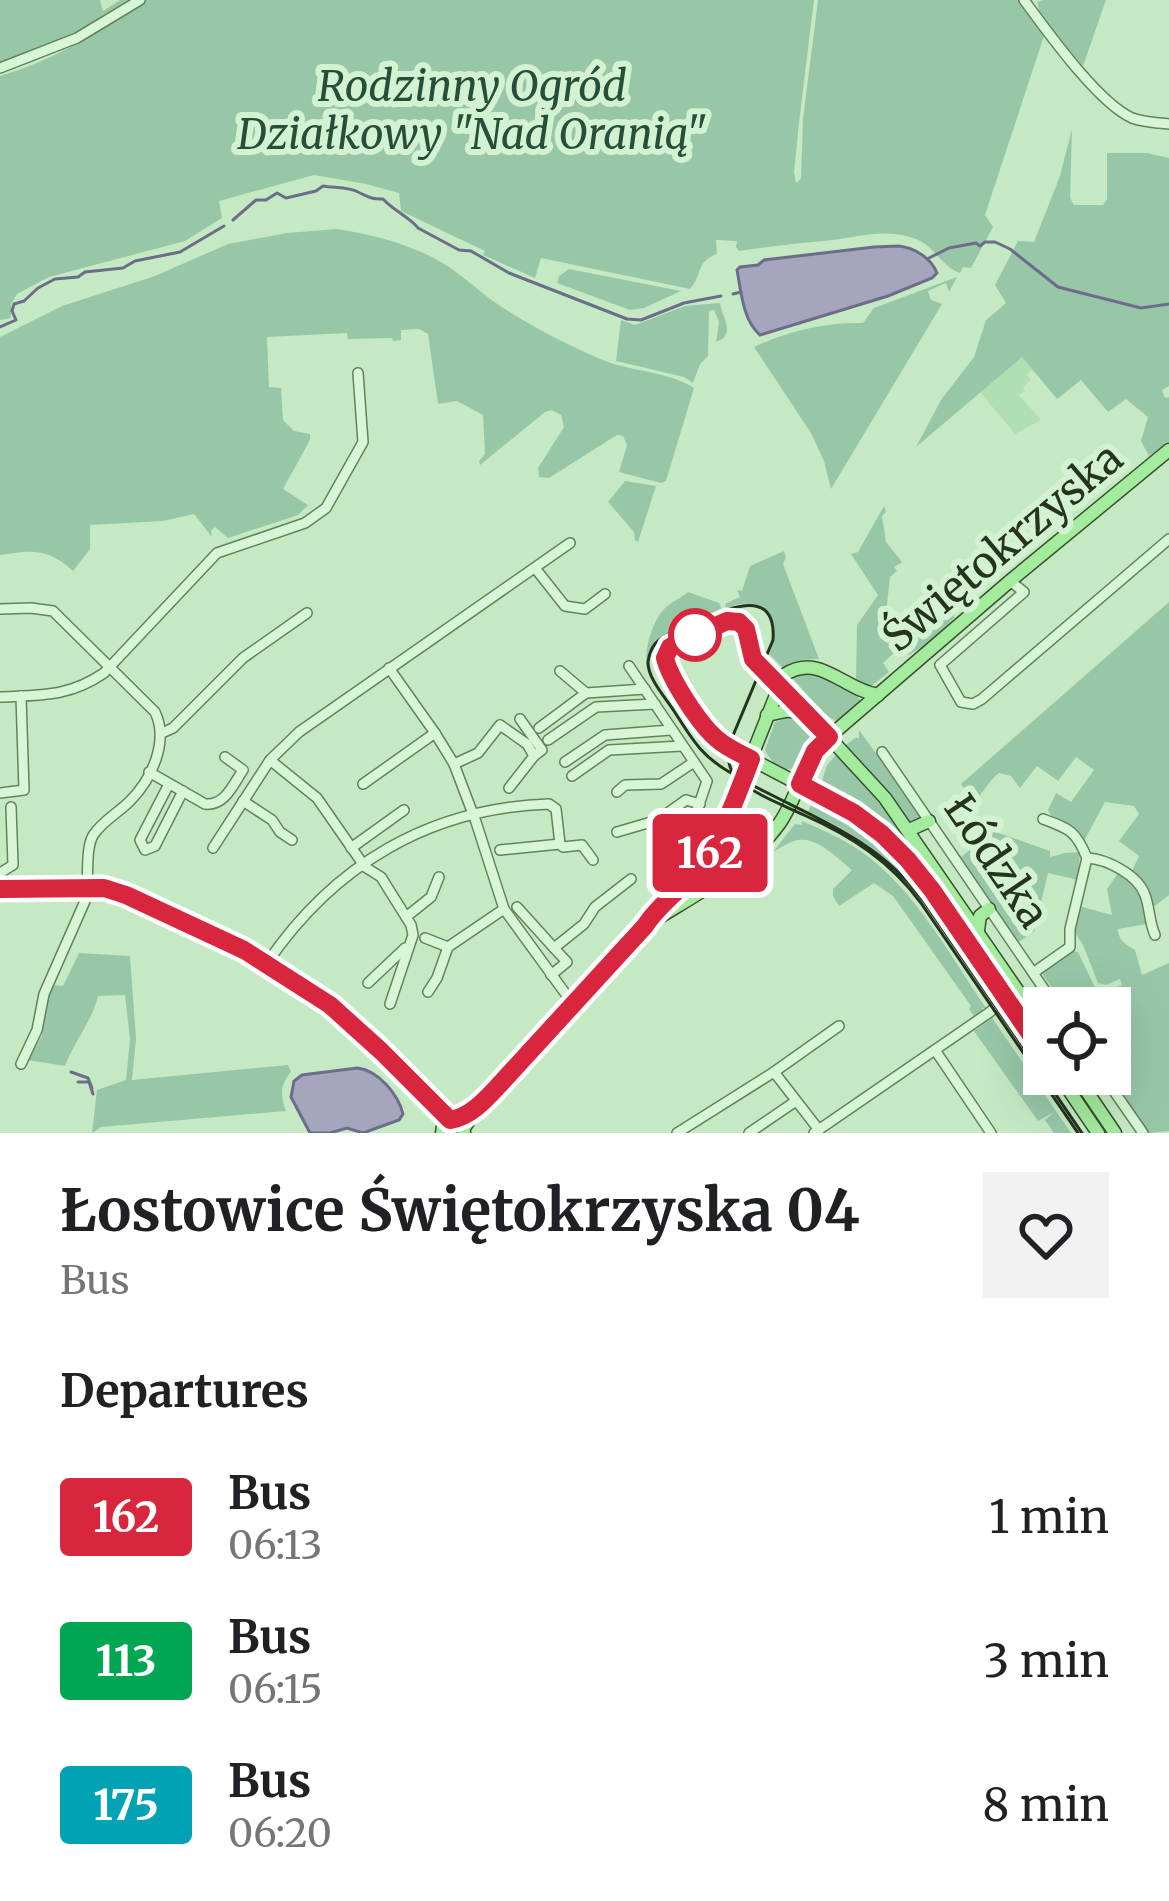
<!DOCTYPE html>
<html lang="en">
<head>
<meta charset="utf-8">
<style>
  :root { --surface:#fff; --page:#f2f2f2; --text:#202124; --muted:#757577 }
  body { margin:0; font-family:Merriweather,serif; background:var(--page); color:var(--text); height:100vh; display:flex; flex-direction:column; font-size:45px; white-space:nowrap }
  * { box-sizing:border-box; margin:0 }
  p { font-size:39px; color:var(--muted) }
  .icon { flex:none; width:66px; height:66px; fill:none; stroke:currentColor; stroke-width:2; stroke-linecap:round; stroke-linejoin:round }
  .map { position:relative; height:1133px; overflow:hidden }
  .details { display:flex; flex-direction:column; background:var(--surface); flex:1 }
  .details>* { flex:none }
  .badge { padding:0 24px; border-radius:9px; font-size:42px; line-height:78px }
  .controls { position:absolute; left:1023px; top:987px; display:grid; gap:24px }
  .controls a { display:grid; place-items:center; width:108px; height:108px; border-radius:0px; background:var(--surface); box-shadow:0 12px 48px #0002; font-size:60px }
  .map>.badge { position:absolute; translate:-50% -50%; box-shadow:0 0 0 6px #fff }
  h2 { padding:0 60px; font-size:45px; line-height:108px }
  .round { display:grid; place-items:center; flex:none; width:126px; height:126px; border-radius:0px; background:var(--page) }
  .headline { display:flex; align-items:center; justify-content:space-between; height:204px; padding:0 60px }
  h1 { font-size:57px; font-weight:700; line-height:90px }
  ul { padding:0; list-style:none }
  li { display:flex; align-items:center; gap:36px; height:144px; padding:0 60px }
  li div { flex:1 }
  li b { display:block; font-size:45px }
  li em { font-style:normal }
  li .badge { min-width:132px; font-weight:700; text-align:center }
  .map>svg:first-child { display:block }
  .farmland { fill:#b1dfb4 }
  .green { fill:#98c7a8 }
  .water { fill:#a5a6bd; stroke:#6c6d8a; stroke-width:3 }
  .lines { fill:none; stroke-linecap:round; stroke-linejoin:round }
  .stream { stroke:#6c6d8a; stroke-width:3 }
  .minor-casing { stroke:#64835b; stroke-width:12 }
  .major-casing { stroke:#39512f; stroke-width:15 }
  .minor { stroke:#d7f6d5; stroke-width:9 }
  .major { stroke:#a3eb9d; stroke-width:12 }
  .tram { stroke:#24341e; stroke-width:3 }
  .line-casing { stroke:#fff; stroke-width:27 }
  .line { stroke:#d7263d; stroke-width:18 }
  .stop-dot { fill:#fff; stroke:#d7263d; stroke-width:6 }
  .labels { text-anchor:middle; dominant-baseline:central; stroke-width:12; stroke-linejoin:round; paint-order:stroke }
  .park-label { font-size:42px; font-style:italic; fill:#264f3a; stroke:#d3f2d2 }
  .street-label { font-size:42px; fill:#24341e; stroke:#d3f2d2 }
</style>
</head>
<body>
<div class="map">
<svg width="1169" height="1133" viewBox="0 0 1169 1133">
  <rect width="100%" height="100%" fill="#c5eac3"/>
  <polygon class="farmland" points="1022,357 1037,375 1031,371 1027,375 1031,380 1023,387 1025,391 1019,395 1041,420 1015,434 980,392"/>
  <g class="green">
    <polygon points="0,0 100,0 103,11 120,0 132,0 77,34 0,63"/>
    <path d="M146 0H814L799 123 794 172 796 183 801 179 803 119 818 0H1019L1044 36 985 215 993 227 971 268 963 267 960 273C941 266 934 246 916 239 888 228 861 236 833 240 802 243 771 246 739 251L736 247 737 241 716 240 717 254C695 262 703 275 690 289L541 258 535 278 483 255 485 251 401 211 399 193 366 184 314 175 219 201 222 218 185 241 49 277 17 294 11 304V318L0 320V76C59 58 96 34 146 0Z"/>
    <polygon points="1043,0 1106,0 1083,66 1056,37 1036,10 1039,9 1037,2"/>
    <polygon points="1072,129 1070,198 1074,205 1103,205 1107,199 1107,153 1147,153 1169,158 1169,386 1162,390 1165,398 1169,397 1169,442 1149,456 1141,441 1148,417 1126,399 1108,412 1081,380 1057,399 1022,357 916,447 941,400 974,357 986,320 1006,303 995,285 1018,241 1034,242 1060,176"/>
    <path d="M336 229C371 234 410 244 441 262 460 273 475 288 493 301 525 323 562 342 598 358 628 372 666 370 694 388L666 481 661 483 619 472 627 445 623 436 617 435 549 478 539 477 538 468 564 427 561 415 552 410 545 412 480 465 479 461 485 454 483 415 457 401 438 404 428 334 419 329 401 330V340L393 341 392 338 348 339 347 333 267 337 269 387 281 388 283 420 294 431 310 434V440L283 489 308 505 298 515 228 538 215 527 211 531 212 537 194 514 163 521 90 525V549L73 571C48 548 32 550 0 555V337L62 306 155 276 228 244 287 233Z"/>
    <polygon points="569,269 681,291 644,308 630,310 557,283 559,276"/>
    <path d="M957 277 949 292 946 283 928 291 931 300 942 304 831 489 824 461 811 433 754 347C788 331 827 322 863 323L874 308Z"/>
    <path d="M720 303C722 318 737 335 716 342L719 322 714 310 709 311 708 356 700 364 693 383 684 377 616 361 621 320 635 325 685 306Z"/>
    <polygon points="625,481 656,486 638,542 635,540 634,532 608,502"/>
    <polygon points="884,506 886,512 882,516 886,542 902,562 894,567 897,571 890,577 886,614 902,630 928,619 932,622 947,609 945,605 959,593 962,596 972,589 974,591 952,608 955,611 954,618 931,641 909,655 896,651 883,663 889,672 870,687 856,681 857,625 878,595 851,554 858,552"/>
    <path d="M784 551 786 557 783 564 819 659 800 660 783 668 769 654C784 619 764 593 726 608L725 604 740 597 737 590 742 591 750 566Z"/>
    <path d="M688 592 719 603 722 610C688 624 633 634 652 681 639 664 650 624 664 609 670 603 681 598 688 592Z"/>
    <path d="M1169 602V895L1151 909 1131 873 1139 856 1119 841 1139 814 1134 806 1105 802 1084 841C1076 825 1055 825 1048 810L1056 793 1071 802 1094 770 1076 757 1058 781 1037 766 1020 788 1011 776 999 773C988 781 984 794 973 801L961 784Z"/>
    <polygon points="816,672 857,694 861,703 838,722 822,713 791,676"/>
    <path d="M790 717C837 726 793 805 765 750L775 722Z"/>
    <polygon points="859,730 923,817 921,822 909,823 878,780 846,745 855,738 859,738"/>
    <polygon points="838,753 899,822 1044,1036 1044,1047 917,864 819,790 827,765"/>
    <path d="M811 805 859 828 861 826 896 853 961 938 994 996 995 1003C937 917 908 855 808 812Z"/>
    <path d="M802 821C823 830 843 839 862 852 916 891 949 954 986 1008H982L983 1011 974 1016 969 1009 971 1006 893 896 874 883 839 906 833 896V889L852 870C838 859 818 838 800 840 792 840 780 848 773 852L795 824 802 825Z"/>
    <polygon points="993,831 1050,851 1050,857 1065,853 1080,852 1078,880 1048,873 1034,932 1019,942 961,857"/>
    <path d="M1118 873 1138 890 1146 924 1118 929C1118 940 1126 945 1135 950L1142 975 1169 963V1131L1149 1133 1110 1074V1008H1066L1041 972 1071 950 1078 952 1098 994 1122 985 1120 979 1106 985 1098 983 1083 945 1075 933 1079 906 1112 915 1107 889Z"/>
    <path d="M79 953 130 956 136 1039 132 1080 288 1065 291 1072C280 1085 280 1095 286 1111L101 1127 92 1133 97 1090 126 1080 130 1039 125 995 98 996C92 1021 74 1042 65 1066L28 1060 42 1036 44 1005 54 985 63 986Z"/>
    <polygon points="992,1018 1071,1133 1054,1133 1045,1120 1054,1112 1038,1121 974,1031"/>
  </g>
  <g class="water">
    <path d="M899 246C915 248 931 258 937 273L932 278 888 296 760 335C743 321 741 291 737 270L740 267 758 265 764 260 874 247Z"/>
    <path d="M357 1068C378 1070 398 1094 403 1114L399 1120 363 1133 347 1128 330 1133H310L291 1097 294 1081 302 1075Z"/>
  </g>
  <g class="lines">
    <g class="stream">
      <path d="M233 220 256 200H266L277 193 286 198 316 191 323 186C334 188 349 187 358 192 369 197 370 199 383 199 394 211 411 218 418 228L459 250 471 251 509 273 627 319 641 320 684 303 721 296"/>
      <polyline points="927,259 949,248 976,243 980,246 985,242 995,242 1010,249 1058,287 1141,308 1169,304"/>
      <polyline points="733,294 741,292"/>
      <polyline points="0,327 16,320 12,311 14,304 24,301 38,288 55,279 78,277 85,272 123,268 135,261 180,252 224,226"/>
      <polyline points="71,1072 88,1078 92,1088"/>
      <polyline points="78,1082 89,1082 93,1094"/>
    </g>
    <defs>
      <g id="minor">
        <path d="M1024 0C1047 31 1098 103 1132 118 1143 122 1157 123 1169 124"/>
        <polyline points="0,68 77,38 140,0"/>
        <polyline points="535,568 565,606 585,609 605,594"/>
        <polyline points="1010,581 1024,592 940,665 961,702 973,704 982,699 1169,539"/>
        <path d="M0 609 31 608 53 611 155 712C169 741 152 779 130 801 119 812 103 821 94 834 84 848 90 883 85 901L44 994 37 1030 21 1064"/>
        <polyline points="629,666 707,781 682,855 712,885"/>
        <polyline points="389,668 435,733 454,764 476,822 504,909 573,1004"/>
        <polyline points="560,671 586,693"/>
        <path d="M0 697C41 695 69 697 104 673L217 553 305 523 326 508 363 442 358 373"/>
        <polyline points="539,728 586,693 645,689"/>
        <polyline points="162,733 173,728 243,658 307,613"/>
        <polyline points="548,740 596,707 655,704"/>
        <polyline points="882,752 1057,1008"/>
        <polyline points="270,760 317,798 365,867 381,877 411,925 413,935 390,1004"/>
        <polyline points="565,762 605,735 671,730"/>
        <polyline points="454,764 478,753 500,725 527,744 534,756"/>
        <path d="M149 772 205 804C225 806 233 785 243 770L225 757"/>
        <polyline points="572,776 609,750 682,746"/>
        <polyline points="169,784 140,840 145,850 155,846 183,791"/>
        <polyline points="363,784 435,733"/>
        <polyline points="509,788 534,756 542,750 520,719"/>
        <polyline points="617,792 625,785 661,784 694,762"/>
        <polyline points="0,793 24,790 21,696"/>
        <polyline points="243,801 272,820 280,832 292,840"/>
        <path d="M1043 819C1070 829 1076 831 1087 858"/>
        <polyline points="617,832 658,820 686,800 700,804"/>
        <polyline points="213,848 270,760 299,732 570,543"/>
        <polyline points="351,848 404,810"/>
        <polyline points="500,850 560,844 563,847 582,845 593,860"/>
        <polyline points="0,873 13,865 11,807"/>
        <polyline points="0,889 104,888 126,895 244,950 330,1005 381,1050 450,1121"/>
        <polyline points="517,907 554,948"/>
        <polyline points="406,917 431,897 439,877"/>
        <polyline points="425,938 448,947"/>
        <path d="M267 963C334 865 429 808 549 804L556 809 560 844"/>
        <path d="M1033 973 1070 947V929L1087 858C1107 859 1138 875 1145 895 1150 908 1149 922 1155 935"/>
        <polyline points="551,975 567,962 554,948 584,924 595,907 631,879"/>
        <polyline points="368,983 405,948"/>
        <polyline points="428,992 437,978 448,947 504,909"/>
        <polyline points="935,1050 991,1133"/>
        <polyline points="774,1072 819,1130"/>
        <polyline points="1102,1074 1143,1133"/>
        <polyline points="677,1133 774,1072 839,1026"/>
        <polyline points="749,1133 796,1101"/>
        <polyline points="814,1133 990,1012 997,1005 998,987"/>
      </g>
      <g id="major">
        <polyline points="767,715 786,711 805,711 885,798 1044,1029"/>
        <polyline points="751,759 854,813 895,846 932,890 1044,1054"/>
        <polyline points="909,830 929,821"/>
        <path d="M722 831C737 833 746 841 752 855"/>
        <path d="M645 926C692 896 745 871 779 824 797 799 802 766 823 742L1010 581 1169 450"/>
        <polyline points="978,930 980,916 989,909"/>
        <polyline points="1058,1074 1098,1133"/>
        <polyline points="1075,1074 1115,1133"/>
        <path d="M464 1128 478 1107 645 926 653 914 689 880 722 831 784 675C820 652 842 689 878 695"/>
        <polyline points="442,1133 443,1126 453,1120 462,1125 464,1133"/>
      </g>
    </defs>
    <use href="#minor" class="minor-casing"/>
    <use href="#major" class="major-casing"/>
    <use href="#minor" class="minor"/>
    <use href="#major" class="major"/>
    <path class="tram" d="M1078 1133 921 903C890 861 851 836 804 815 783 805 755 795 738 779 728 770 727 758 729 745L773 640C777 584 724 610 697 622 684 628 664 633 655 644 651 649 649 655 648 662 648 679 665 697 674 711 692 739 701 756 731 773 739 778 746 782 754 786 818 820 877 839 923 900L1082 1133"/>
  </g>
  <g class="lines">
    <defs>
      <path id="line" d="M0 889 104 888 126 895 244 950 330 1005 381 1051 450 1120C471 1117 487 1098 501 1083L645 926C659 904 681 890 697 870 723 836 736 798 751 759 739 753 727 748 717 739 700 725 670 679 665 658L670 647 727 621 739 622 746 629 753 659 829 737 815 751 800 784 854 813 882 834 908 860 932 890 1044 1054"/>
    </defs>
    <use href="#line" class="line-casing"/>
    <use href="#line" class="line"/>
  </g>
  <circle class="stop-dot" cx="695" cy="635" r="24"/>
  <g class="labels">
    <g class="park-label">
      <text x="472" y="86">Rodzinny Ogród<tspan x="472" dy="48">Działkowy "Nad Oranią"</tspan></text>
    </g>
    <g class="street-label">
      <text transform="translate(1002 547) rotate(-40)">Świętokrzyska</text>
      <text transform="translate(997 861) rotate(56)">Łódzka</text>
    </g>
  </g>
</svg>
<div class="controls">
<a><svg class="icon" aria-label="locate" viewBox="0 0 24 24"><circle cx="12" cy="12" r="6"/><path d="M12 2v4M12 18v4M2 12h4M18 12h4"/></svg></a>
</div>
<b class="badge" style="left:710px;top:853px;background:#d7263d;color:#fff">162</b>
</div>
<section class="details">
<div class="headline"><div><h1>Łostowice Świętokrzyska 04</h1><p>Bus</p></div><a class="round"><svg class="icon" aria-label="heart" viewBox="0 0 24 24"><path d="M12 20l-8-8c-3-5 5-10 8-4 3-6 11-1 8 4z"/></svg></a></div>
<h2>Departures</h2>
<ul>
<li><span class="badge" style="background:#d7263d;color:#fff">162</span><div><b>Bus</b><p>06:13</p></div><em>1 min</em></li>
<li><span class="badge" style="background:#00a651;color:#fff">113</span><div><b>Bus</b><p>06:15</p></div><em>3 min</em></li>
<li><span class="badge" style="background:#00a3b4;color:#fff">175</span><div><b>Bus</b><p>06:20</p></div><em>8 min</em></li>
</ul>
</section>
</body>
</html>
